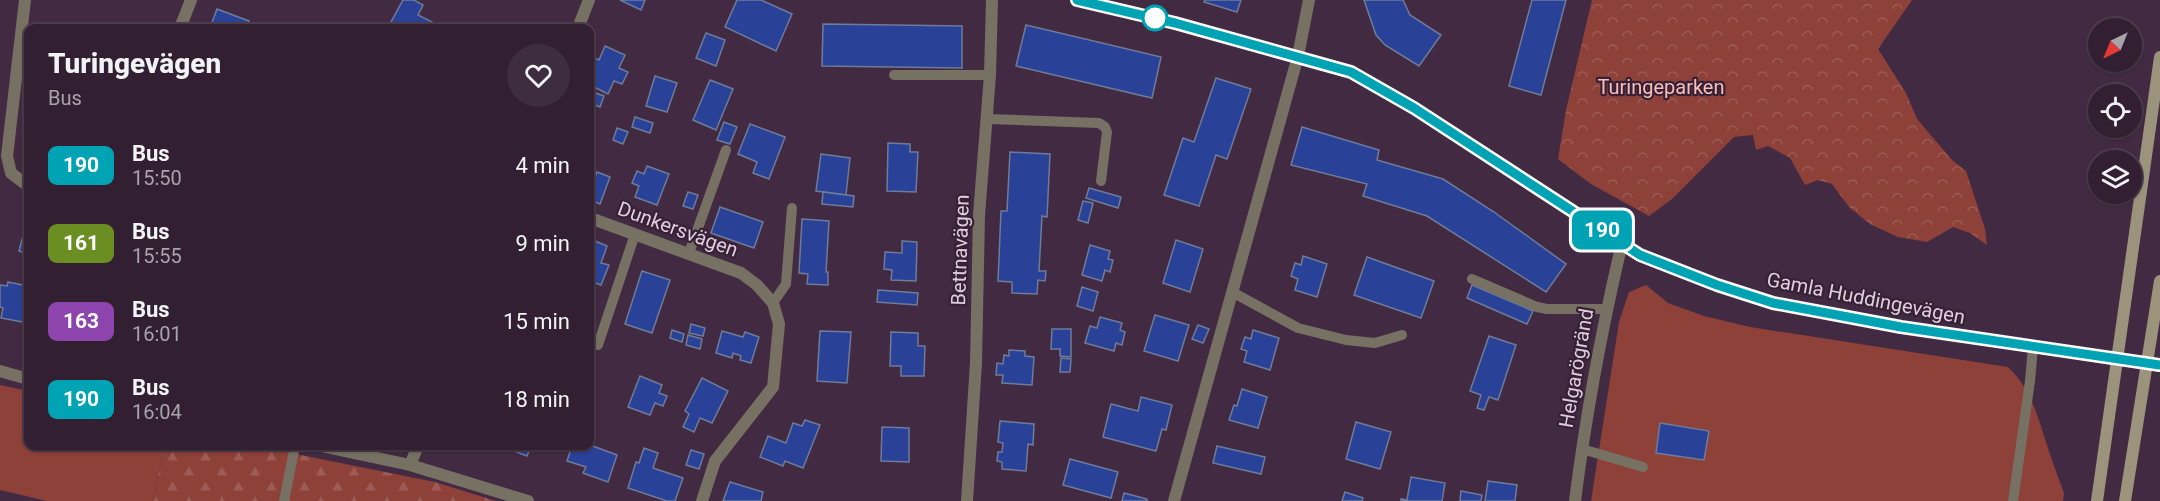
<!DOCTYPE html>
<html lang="en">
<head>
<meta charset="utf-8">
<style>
  :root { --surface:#322032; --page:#3d2d3e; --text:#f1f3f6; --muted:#a8a3ac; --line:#4d3e4d }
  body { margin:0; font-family:Roboto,sans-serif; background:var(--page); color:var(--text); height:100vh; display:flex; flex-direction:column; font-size:22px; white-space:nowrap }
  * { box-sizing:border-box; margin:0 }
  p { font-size:20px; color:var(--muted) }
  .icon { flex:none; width:33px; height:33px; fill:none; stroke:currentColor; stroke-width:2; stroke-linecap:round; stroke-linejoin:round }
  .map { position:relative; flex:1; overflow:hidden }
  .details { position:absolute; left:24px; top:24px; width:570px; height:426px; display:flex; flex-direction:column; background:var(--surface); border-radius:12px; box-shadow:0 2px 4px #0004,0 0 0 2px var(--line) }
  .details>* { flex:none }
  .badge { padding:0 12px; border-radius:9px; font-size:21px; line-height:39px }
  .needle { width:39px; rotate:223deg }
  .fabs { position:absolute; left:2088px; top:18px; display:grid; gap:12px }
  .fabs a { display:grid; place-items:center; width:54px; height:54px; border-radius:50%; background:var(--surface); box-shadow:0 2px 4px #0004,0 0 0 2px var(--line); font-size:30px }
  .map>.badge { position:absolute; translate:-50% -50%; box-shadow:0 0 0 3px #fff }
  .round { display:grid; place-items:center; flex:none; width:63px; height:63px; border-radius:32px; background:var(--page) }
  .head { display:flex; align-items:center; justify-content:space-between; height:102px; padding:0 24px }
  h1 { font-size:28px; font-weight:800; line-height:45px }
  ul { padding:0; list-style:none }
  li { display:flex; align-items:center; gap:18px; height:78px; padding:0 24px }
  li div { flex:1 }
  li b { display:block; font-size:22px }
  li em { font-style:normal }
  li .badge { min-width:66px; font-weight:700; text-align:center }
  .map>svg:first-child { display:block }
  .grass { fill:#8d4139 }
  .forest { fill:url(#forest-firs) }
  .park { fill:url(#park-crowns) }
  .building { fill:#294196; stroke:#6e7b9a; stroke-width:1.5 }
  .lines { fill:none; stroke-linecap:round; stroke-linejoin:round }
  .service { stroke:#777163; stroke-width:10 }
  .minor { stroke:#777163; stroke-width:12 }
  .tertiary { stroke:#777163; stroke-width:12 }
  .secondary { stroke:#9c937c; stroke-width:12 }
  .line-casing { stroke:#fff; stroke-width:14 }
  .line { stroke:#00a3b4; stroke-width:9 }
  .stop-dot { fill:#fff; stroke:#00a3b4; stroke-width:3 }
  .labels { text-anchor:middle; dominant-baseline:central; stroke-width:4.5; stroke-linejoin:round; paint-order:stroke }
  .park-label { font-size:20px; fill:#fabfb7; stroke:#382137 }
  .street-label { font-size:20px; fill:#decfdd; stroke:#382137 }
</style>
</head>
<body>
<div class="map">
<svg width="2160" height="501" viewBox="0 0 2160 501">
  <defs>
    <pattern id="forest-firs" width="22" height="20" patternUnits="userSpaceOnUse" patternTransform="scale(1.5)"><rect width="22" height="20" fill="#8d4139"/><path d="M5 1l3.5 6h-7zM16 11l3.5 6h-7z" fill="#9d5b55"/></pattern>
    <pattern id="park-crowns" width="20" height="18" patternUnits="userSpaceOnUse" patternTransform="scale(1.5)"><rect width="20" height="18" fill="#8d4139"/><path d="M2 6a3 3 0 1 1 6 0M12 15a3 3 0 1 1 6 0" fill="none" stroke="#9d5b55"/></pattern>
  </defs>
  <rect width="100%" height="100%" fill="#422b42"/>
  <g class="grass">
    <path d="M1646 285 1668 303 1704 316 1750 327 2008 367C2032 390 2037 415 2047 445 2052 461 2058 477 2064 493L2063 501H1591L1619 322 1629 292Z"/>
    <polygon points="0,385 28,391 28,446 164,446 153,501 47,501 0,490"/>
  </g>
  <polygon class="forest" points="164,446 256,446 435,482 496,501 153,501"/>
  <polygon class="park" points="1592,0 1912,0 1878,49 1906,93 1917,119 1952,160 1966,171 1985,229 1987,245 1970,233 1953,227 1927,242 1898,237 1870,224 1849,207 1832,184 1818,180 1805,185 1790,158 1768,146 1756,150 1753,135 1734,137 1672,199 1649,216 1591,184 1558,159 1566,110"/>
  <g class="building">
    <polygon points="403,0 414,0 423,5 418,15 434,23 431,28 404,28 391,22"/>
    <polygon points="620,0 645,0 641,10"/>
    <polygon points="737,0 761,0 792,14 776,51 725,27"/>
    <polygon points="1205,0 1241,0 1237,12 1204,2"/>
    <polygon points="1364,0 1403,0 1410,15 1441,35 1419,66 1385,45 1376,35"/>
    <polygon points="1532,0 1566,0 1541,95 1509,86"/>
    <polygon points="217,9 249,21 246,28 210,28"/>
    <polygon points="823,24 962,26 962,68 822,66"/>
    <polygon points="1026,25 1161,57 1152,98 1016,66"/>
    <polygon points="706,33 725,40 716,66 696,58"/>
    <polygon points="605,46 625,55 619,68 628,72 622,84 614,81 608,94 590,85 594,73 590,72 590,63 592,57 599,60"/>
    <polygon points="655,76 677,83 667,112 646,106"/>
    <polygon points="1216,78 1251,89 1227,159 1216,155 1199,206 1164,195 1183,138 1194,142"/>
    <polygon points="710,80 733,89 716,130 693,120"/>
    <polygon points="590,91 604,96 600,107 590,103"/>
    <polygon points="635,117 653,123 650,133 632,127"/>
    <polygon points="724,122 737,127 730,144 717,140"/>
    <polygon points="750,124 785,137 769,179 753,173 757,162 738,154"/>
    <polygon points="1302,127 1379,150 1377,160 1443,179 1494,212 1566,264 1546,292 1427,216 1363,196 1367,184 1291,165"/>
    <polygon points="617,128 628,132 623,144 613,140"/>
    <polygon points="888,143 910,144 910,152 918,152 916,192 887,191"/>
    <polygon points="1010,152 1050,154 1047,217 1042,216 1039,271 1046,271 1045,281 1038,280 1037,294 1012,293 1012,282 998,281 1001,211 1007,211"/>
    <polygon points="821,154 850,158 846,195 816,191"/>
    <polygon points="647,166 669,174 657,205 635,197 639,186 632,183 637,171 644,174"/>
    <polygon points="597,172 610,177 600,204 590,200 590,191"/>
    <polygon points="1089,188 1121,197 1118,208 1086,198"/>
    <polygon points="688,192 698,195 693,209 683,206"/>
    <polygon points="823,192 854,196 853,207 822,204"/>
    <polygon points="1083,201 1093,203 1088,223 1078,220"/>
    <polygon points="720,207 763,222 754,248 711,233"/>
    <polygon points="28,217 28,254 19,251"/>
    <polygon points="802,219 829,221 826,272 828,272 828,285 807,284 808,274 799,273"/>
    <polygon points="590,239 607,246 601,263 609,265 601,285 590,281"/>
    <polygon points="1176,240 1203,249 1190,292 1163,283"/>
    <polygon points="902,241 917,242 916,281 891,280 892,270 884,269 885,252 902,253"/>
    <polygon points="1090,245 1110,251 1108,259 1113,260 1110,272 1105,270 1102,281 1082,275"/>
    <polygon points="1303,256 1327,264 1317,297 1295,290 1298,279 1291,276 1295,263 1301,265"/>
    <polygon points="1367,257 1434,281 1421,318 1354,295"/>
    <polygon points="642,271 670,280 652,333 625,324"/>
    <polygon points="8,282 28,286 28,323 1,318 3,308 0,307 0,285 7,286"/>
    <polygon points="1472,285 1533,311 1527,324 1467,298"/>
    <polygon points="1082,287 1098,292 1093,311 1077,306"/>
    <polygon points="878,290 918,293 917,305 877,302"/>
    <polygon points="1155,315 1189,325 1178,361 1144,351"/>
    <polygon points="1100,317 1122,323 1120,330 1125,332 1122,345 1116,343 1114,351 1085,343 1090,326 1097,328"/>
    <polygon points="691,324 705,328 703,336 689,333"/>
    <polygon points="1198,325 1209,329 1203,343 1192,339"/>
    <polygon points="1052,329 1071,329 1071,357 1060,356 1060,349 1051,349"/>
    <polygon points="672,330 684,334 682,342 670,338"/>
    <polygon points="1253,330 1279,338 1270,370 1244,362 1247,351 1241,349 1245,337 1251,339"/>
    <polygon points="722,331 743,337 745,332 759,337 751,363 740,360 741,356 733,353 732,358 716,353"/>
    <polygon points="820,331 851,332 847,383 817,381"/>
    <polygon points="891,332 918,333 918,346 925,346 924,376 901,376 901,366 890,366"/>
    <polygon points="688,335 702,339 700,349 686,345"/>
    <polygon points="1489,336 1516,345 1498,400 1489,397 1484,410 1477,408 1481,395 1470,391"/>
    <polygon points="1009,350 1025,351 1025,356 1034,357 1032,385 1002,383 1003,375 996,375 997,363 1003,364 1004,355 1009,356"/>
    <polygon points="1061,358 1071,359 1070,372 1060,372"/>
    <polygon points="640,376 662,385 659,393 667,396 663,406 655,403 650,415 628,407"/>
    <polygon points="702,378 728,391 712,423 700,418 694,432 683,427 689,414 685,411"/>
    <polygon points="1242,389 1267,397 1258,428 1229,420 1234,405 1237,406"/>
    <polygon points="1141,397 1172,405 1166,430 1162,429 1156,451 1103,437 1111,404 1138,411"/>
    <polygon points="805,420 820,425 803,468 785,461 783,466 760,457 768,436 786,443 793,423 802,426"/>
    <polygon points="1000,421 1034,424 1033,445 1028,444 1026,471 1002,469 1002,462 997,461 998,452 1002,452 1003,443 998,442"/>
    <polygon points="1356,422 1391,432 1380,469 1346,459"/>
    <polygon points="1660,423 1709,431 1704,460 1656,453"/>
    <polygon points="882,427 909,428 909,462 881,461"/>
    <polygon points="590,445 617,455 608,482 583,473 586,467 567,461 572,446"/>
    <polygon points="501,446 531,446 527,456"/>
    <polygon points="1217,446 1265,457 1261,474 1213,463"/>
    <polygon points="644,448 658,453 653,468 683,478 675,501 667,501 628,488 636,462 639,463"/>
    <polygon points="691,450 704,454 699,469 686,465"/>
    <polygon points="1070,459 1118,472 1111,498 1063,485"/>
    <polygon points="1411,477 1445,483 1442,501 1401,501 1401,499 1407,500"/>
    <polygon points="1488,481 1517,485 1515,501 1485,501"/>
    <polygon points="730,482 763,492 761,501 723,501"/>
    <polygon points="1461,491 1482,495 1481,501 1460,501"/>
    <polygon points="1345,492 1363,498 1362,501 1342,501"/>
    <polygon points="1124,493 1147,499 1147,501 1122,501"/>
  </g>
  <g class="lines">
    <g class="service">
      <polyline points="894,75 990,75"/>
      <polyline points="987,119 1099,123 1105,127 1107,132 1101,181"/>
      <polyline points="689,253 726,150"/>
      <polyline points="1472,279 1537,307 1547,309 1607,309"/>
      <polyline points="1234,293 1298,328 1346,340 1375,343 1402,335"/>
      <polyline points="773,303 786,284 792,208"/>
      <polyline points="598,345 635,234"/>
      <polyline points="1582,449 1643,467"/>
      <polyline points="284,501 295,446"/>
      <polyline points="2013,501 2030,381 2033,347"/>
    </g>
    <g class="minor">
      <polyline points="25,0 7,156 11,173 28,186"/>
      <polyline points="180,28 191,0"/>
      <polyline points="578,28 589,0"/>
      <polyline points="590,218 741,273 757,285 773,303 779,324 773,387 715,461 702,501"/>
      <polyline points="0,371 28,379"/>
      <polyline points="321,446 410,465 528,501"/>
      <polyline points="410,465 418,446"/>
      <polyline points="967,501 976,363 979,215 990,75 992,0"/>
      <polyline points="1174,501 1298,56 1309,0"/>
      <path d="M1575 501C1586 414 1602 328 1622 243"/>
    </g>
    <polyline class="tertiary" points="1077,0 1175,23 1351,72 1414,108 1640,254 1717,285 1773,303 1901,327 2160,366"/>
    <g class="secondary">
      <polyline points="2097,501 2160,57"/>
      <polyline points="2125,501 2160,281"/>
    </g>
  </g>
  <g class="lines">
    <defs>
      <polyline id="line" points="1077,0 1175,23 1351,72 1414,108 1640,255 1717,285 1773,303 1901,327 2160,365"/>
    </defs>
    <use href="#line" class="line-casing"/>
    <use href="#line" class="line"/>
  </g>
  <circle class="stop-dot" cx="1155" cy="18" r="12"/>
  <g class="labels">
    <g class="park-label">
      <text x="1661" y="87">Turingeparken</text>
    </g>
    <g class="street-label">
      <text transform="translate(678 229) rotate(20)">Dunkersvägen</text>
      <text transform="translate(960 250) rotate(-88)">Bettnavägen</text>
      <text transform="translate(1866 298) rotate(11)">Gamla Huddingevägen</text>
      <text transform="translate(1576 368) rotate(-80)">Helgarögränd</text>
    </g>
  </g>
</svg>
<div class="fabs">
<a><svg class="needle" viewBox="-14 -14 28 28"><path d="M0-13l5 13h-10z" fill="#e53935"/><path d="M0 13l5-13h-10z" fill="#a8a3ac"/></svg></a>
<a><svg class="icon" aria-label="locate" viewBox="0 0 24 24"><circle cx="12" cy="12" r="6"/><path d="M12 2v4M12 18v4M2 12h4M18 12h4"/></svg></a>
<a><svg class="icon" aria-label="layers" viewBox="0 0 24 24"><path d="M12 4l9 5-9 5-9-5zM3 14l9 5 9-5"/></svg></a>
</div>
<b class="badge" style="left:1602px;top:230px;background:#00a3b4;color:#fff">190</b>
<section class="details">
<div class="head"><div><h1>Turingevägen</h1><p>Bus</p></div><a class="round"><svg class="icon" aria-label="heart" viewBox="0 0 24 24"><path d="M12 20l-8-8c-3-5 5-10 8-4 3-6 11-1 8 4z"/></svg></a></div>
<ul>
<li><span class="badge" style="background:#00a3b4;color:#fff">190</span><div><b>Bus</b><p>15:50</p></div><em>4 min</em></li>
<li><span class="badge" style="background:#6b8e23;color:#fff">161</span><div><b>Bus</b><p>15:55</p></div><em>9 min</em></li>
<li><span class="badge" style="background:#8e44ad;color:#fff">163</span><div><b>Bus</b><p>16:01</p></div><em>15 min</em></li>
<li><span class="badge" style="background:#00a3b4;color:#fff">190</span><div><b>Bus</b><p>16:04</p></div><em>18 min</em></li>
</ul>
</section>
</div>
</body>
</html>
